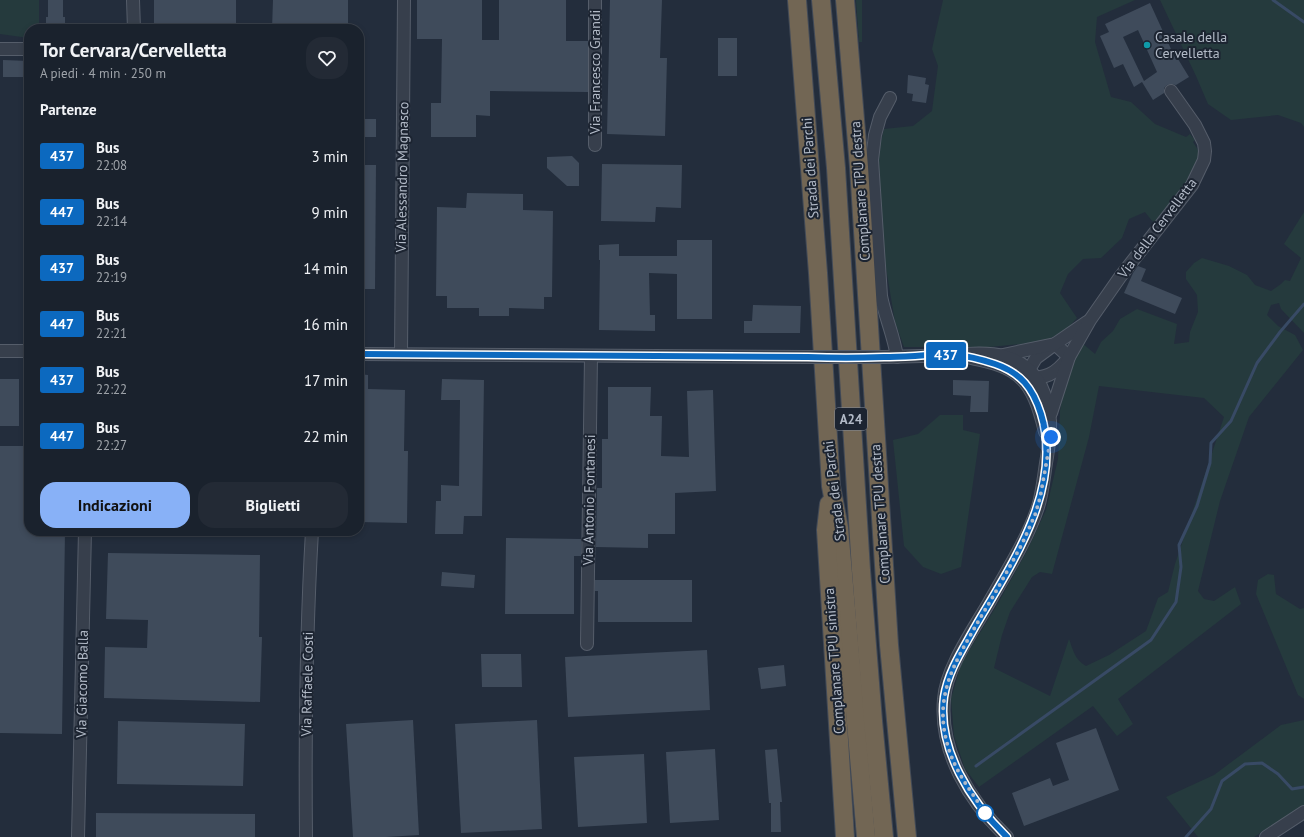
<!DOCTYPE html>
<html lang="it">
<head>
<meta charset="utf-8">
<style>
  :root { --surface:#1a222d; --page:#232a35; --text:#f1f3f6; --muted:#9fa4aa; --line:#383f49; --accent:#88b1f7 }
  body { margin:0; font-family:"PT Sans",sans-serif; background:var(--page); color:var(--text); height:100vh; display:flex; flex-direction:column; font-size:15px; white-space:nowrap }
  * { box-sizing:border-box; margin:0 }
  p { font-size:13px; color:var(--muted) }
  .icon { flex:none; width:22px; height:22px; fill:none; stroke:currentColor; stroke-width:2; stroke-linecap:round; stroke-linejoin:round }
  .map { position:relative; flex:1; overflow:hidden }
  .details { position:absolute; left:24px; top:24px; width:340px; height:512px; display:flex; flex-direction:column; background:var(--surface); border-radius:16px; box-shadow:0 2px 6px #0003,0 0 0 1px var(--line) }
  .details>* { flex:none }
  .badge { padding:0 8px; border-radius:3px; font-size:14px; line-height:26px }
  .you { position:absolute; width:20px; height:20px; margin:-10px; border:3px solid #fff; border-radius:50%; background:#1a73e8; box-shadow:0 0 0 6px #1a73e833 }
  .map>.badge { position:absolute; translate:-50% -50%; box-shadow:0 0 0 2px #fff }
  h2 { padding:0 16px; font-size:15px; line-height:36px }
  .round { display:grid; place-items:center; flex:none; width:42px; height:42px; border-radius:16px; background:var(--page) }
  .headline { display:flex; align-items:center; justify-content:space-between; height:68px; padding:0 16px }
  h1 { font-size:19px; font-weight:700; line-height:30px }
  .cta { display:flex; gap:8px; margin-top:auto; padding:8px 16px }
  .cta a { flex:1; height:46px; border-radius:16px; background:var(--accent); color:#111; font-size:16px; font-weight:700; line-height:46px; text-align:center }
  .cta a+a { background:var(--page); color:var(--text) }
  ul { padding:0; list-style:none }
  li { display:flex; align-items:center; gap:12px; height:56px; padding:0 16px }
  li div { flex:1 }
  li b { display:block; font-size:15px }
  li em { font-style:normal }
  li .badge { min-width:44px; font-weight:700; text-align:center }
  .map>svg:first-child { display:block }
  .green { fill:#253a3d; fill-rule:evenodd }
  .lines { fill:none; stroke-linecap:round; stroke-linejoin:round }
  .stream { stroke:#384a65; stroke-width:3 }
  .building { fill:#3f4b5b; fill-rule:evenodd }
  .minor-casing { stroke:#555d6a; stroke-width:14 }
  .highway-casing { stroke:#424a57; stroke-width:20 }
  .minor { stroke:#373f4c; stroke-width:12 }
  .highway { stroke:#726654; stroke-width:18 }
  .minor-bridge-casing { stroke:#555d6a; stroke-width:14; stroke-linecap:butt }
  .minor-bridge { stroke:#373f4c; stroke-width:12 }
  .line-casing { stroke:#fff; stroke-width:9 }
  .line { stroke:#0c69bf; stroke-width:6 }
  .walk { stroke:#b2bac7; stroke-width:4; stroke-dasharray:0 7.2 }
  .culture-dot { fill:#0f9aa8; stroke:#1c2431; stroke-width:1.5 }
  .stop-dot { fill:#fff; stroke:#0c69bf; stroke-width:2 }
  .labels { text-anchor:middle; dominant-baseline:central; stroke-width:4; stroke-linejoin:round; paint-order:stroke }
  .shield { fill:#1c2431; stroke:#858d9a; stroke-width:1 }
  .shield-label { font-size:13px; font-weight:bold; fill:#b2bac7 }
  .poi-label { font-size:14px; fill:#b2bac7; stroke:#1c2431; text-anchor:start }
  .street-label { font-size:14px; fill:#b2bac7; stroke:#1c2431 }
</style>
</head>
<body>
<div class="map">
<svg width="1304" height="837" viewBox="0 0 1304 837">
  <rect width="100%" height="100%" fill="#232d3c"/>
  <g class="green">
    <polygon points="0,0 39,0 39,29 29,29 29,38 0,34"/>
    <polygon points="856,0 862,0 862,42 859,42"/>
    <polygon points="943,0 1135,0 1097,17 1095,42 1111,97 1131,102 1155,124 1186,137 1190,134 1195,140 1193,142 1200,153 1197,169 1160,221 1153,222 1145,212 1129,219 1122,238 1101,258 1083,259 1068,274 1060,293 1077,318 1065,331 1043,342 989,347 904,347 895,322 883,250 877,158 884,129 913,126 932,111 938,66 932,49"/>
    <polygon points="1160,0 1304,0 1304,127 1301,123 1278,115 1231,120 1208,104 1196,76"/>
    <path d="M1304 212V333L1281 309 1279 303 1271 305 1267 315 1278 326 1295 335 1303 350 1249 417 1220 501 1198 591 1204 599 1214 601 1235 587 1241 604 1118 699 1133 724 1117 736 1093 706 979 787 965 769 954 736 951 699 961 664 997 605 1027 551 1046 510 1058 459 1060 411 1065 382 1082 343 1095 354 1101 342 1113 331 1120 319 1137 309 1177 324 1174 344 1189 342 1190 332 1198 312 1197 295 1186 279V272L1194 263 1202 258 1229 266 1247 275 1255 285 1271 291 1281 284 1285 280 1290 281 1301 258 1284 244ZM1099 386 1204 398 1224 417 1175 564 1168 592 1158 598 1146 631 1109 655 1086 666C1075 660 1073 650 1069 639L1050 696 994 668 1002 635 1010 612 1032 577 1040 572 1052 574 1089 437Z"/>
    <polygon points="940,415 963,415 963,430 980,434 961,567 941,574 923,567 904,546 893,440 918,434"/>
    <polygon points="1268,574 1274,575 1276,594 1300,609 1304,608 1304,699 1298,695 1256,594 1258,580"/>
    <polygon points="1304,720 1304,805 1254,837 1198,837 1166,797 1214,775 1281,725"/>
  </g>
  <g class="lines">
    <g class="stream">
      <polyline points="1273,0 1304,22"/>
      <polyline points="976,766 1151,640 1176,602 1181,567 1179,545 1197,506 1210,463 1211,443 1231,421 1257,363 1280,332 1304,304"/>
      <polyline points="1186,837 1211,809 1222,781 1245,764 1262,763 1278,774 1292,789 1304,787"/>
    </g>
  </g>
  <g class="building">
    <polygon points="48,0 63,0 63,17 65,17 65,29 46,29 46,17 48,17"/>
    <rect x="154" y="0" width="82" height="29"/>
    <polygon points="273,0 348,0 348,29 272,29"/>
    <polygon points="417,0 482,0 482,40 499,40 499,0 566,0 566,41 588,41 588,92 490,91 490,116 476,115 476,137 431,137 431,103 441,103 442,39 417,39"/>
    <polygon points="610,0 662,0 660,58 667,58 665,136 607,134"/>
    <path d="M1150 3 1176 60 1178 59 1189 77 1176 85 1171 84 1167 85 1164 88V93L1153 100 1142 82 1134 87 1123 64 1114 68 1100 36 1109 32 1105 24ZM1138 30 1157 72 1144 81 1123 37Z"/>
    <rect x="718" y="38" width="19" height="38"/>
    <polygon points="3,60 29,61 29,77 3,77"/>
    <polygon points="908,75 926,78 925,84 929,85 926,103 912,101 913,94 907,93"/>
    <rect x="359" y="119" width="17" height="18"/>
    <polygon points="572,156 579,163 579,186 567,186 547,168 547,157"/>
    <polygon points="602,164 682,165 681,208 656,207 655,222 601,221"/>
    <polygon points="359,165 376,165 375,289 359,289"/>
    <polygon points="467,193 523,194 523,210 553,211 552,297 544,297 544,309 509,308 509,316 479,316 479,308 447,308 447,296 436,296 437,207 466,208"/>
    <polygon points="677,240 712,240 712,319 677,319 677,274 649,273 650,315 655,315 655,331 599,330 600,260 599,260 599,245 619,244 619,256 677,256"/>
    <polygon points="1138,266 1146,269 1141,281 1182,298 1175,314 1124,293 1133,273"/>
    <polygon points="753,305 801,306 800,333 744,333 744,321 752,321"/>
    <polygon points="359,374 368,375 368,389 405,390 404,451 408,451 407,523 359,522"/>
    <rect x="0" y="379" width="19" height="47"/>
    <polygon points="442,379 484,380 482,516 464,516 463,534 435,534 436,501 441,501 441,485 459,486 460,400 441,400"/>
    <polygon points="953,380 989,381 988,412 970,412 971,396 953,395"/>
    <polygon points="608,387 651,387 650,416 662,416 661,456 689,457 687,391 713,390 716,491 675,493 675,534 648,534 648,548 596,547 597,488 602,488 602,439 608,439"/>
    <polygon points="0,446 29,446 29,531 65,531 62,734 0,733"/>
    <polygon points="506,538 581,539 581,556 574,556 574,614 505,614"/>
    <polygon points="108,553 260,555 259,637 262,637 260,702 104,698 105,647 147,648 148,620 106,619"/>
    <polygon points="442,572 475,575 474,588 441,586"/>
    <polygon points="595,580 692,580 692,622 598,622 598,591 595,591"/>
    <polygon points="707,650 710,710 568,717 565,657"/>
    <polygon points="481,654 521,654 522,687 482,687"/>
    <polygon points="784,665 786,686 761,689 758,668"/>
    <polygon points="413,720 419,835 386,837 353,837 346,724"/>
    <polygon points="537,720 542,829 461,833 455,724"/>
    <polygon points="118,721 245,724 243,786 117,784"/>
    <polygon points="1096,728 1119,790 1024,826 1012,793 1050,778 1053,786 1069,780 1056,743"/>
    <polygon points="715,749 719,820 670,823 666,752"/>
    <polygon points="777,749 782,802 780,802 781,832 771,832 771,803 769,803 765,750"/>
    <polygon points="644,754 647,823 578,827 574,757"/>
    <polygon points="96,813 255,814 255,837 96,837"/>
  </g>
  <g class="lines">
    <defs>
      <g id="minor">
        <polyline points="133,0 134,29"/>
        <polyline points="0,49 29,49"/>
        <path d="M890 98 880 117 875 135 872 160 881 296C885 317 894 336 897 357"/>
        <polyline points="595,145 595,0"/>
        <path d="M1055 344 1069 357C1054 376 1047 377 1023 380L1036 358Z"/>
        <polyline points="0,351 29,351"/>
        <polyline points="359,354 807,357"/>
        <polyline points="401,354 404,0"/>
        <polyline points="1003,355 1055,344 1087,322"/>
        <path d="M885 357 957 355C990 351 1024 353 1041 386 1053 411 1051 431 1047 457 1044 474 1043 491 1038 507 1027 540 1007 571 990 601 974 629 946 668 944 699 939 752 970 802 1007 837"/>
        <path d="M971 358C985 361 1001 364 1013 372 1033 384 1040 411 1045 432"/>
        <polyline points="1051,413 1069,357 1090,320 1120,277 1192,185 1204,160 1205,151 1204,143 1195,125 1171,91"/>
        <polyline points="587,644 591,356"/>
        <polyline points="78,837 85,531"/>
        <path d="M306 837C305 735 306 633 312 531"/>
        <polyline points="1266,837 1304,812"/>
      </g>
      <g id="highway">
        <polyline points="797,0 818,273 831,486 839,528 866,837"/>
        <polyline points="821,0 836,168 861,570 873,721 884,837"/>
        <polyline points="845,0 859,167 889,645 907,837"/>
        <polyline points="829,504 826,530 845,837"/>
      </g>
    </defs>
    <use href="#minor" class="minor-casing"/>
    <use href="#highway" class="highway-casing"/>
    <use href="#minor" class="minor"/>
    <use href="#highway" class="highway"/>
    <defs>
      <polyline id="minor-bridge" points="807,357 885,357"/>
    </defs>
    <use href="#minor-bridge" class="minor-bridge-casing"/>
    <use href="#minor-bridge" class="minor-bridge"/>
  </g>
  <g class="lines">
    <defs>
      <path id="line" d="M359 354C509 355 658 356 808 357 833 358 859 358 884 357 908 357 932 354 955 355 968 356 983 360 995 364 1021 373 1033 388 1041 414 1064 489 1011 565 975 627 963 649 948 671 944 697 937 749 971 802 1007 837"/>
    </defs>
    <use href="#line" class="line-casing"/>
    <use href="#line" class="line"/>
    <path class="walk" d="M985 813C974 795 960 778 952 758 929 700 954 664 982 615 996 592 1009 568 1022 544L1035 515 1040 498 1051 437"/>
  </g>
  <circle class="culture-dot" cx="1147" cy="45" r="4"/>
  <circle class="stop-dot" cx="985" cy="813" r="8"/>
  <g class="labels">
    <rect class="shield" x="835" y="408" width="32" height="22" rx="3"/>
    <g class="shield-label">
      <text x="851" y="419">A24</text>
    </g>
    <g class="poi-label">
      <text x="1155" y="37">Casale della<tspan x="1155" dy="16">Cervelletta</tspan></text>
    </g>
    <g class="street-label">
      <text transform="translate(595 72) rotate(-90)">Via Francesco Grandi</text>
      <text transform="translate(810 168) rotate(-94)">Strada dei Parchi</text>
      <text transform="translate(402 177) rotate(-89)">Via Alessandro Magnasco</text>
      <text transform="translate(860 191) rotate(-94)">Complanare TPU destra</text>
      <text transform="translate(1157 228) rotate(-53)">Via della Cervelletta</text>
      <text transform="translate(834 491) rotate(-97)">Strada dei Parchi</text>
      <text transform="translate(589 500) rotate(-89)">Via Antonio Fontanesi</text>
      <text transform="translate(880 514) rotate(-94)">Complanare TPU destra</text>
      <text transform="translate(834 661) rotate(-94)">Complanare TPU sinistra</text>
      <text transform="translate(82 684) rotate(-89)">Via Giacomo Balla</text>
      <text transform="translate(307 684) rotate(-89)">Via Raffaele Costi</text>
    </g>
  </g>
</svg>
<div class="you" style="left:1051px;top:437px"></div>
<b class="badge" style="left:946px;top:355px;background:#0c69bf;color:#fff">437</b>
<section class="details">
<div class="headline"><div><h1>Tor Cervara/Cervelletta</h1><p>A piedi · 4 min · 250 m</p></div><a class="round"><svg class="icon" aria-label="heart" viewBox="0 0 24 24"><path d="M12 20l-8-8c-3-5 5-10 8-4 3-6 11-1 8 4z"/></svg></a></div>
<h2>Partenze</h2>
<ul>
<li><span class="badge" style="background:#0c69bf;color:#fff">437</span><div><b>Bus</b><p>22:08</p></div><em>3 min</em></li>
<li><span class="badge" style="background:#0c69bf;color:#fff">447</span><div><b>Bus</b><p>22:14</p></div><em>9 min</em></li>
<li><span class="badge" style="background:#0c69bf;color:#fff">437</span><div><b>Bus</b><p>22:19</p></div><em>14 min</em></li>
<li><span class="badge" style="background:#0c69bf;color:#fff">447</span><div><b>Bus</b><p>22:21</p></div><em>16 min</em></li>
<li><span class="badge" style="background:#0c69bf;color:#fff">437</span><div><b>Bus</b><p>22:22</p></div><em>17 min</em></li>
<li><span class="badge" style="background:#0c69bf;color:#fff">447</span><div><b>Bus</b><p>22:27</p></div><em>22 min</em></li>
</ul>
<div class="cta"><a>Indicazioni</a><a>Biglietti</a></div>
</section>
</div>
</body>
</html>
